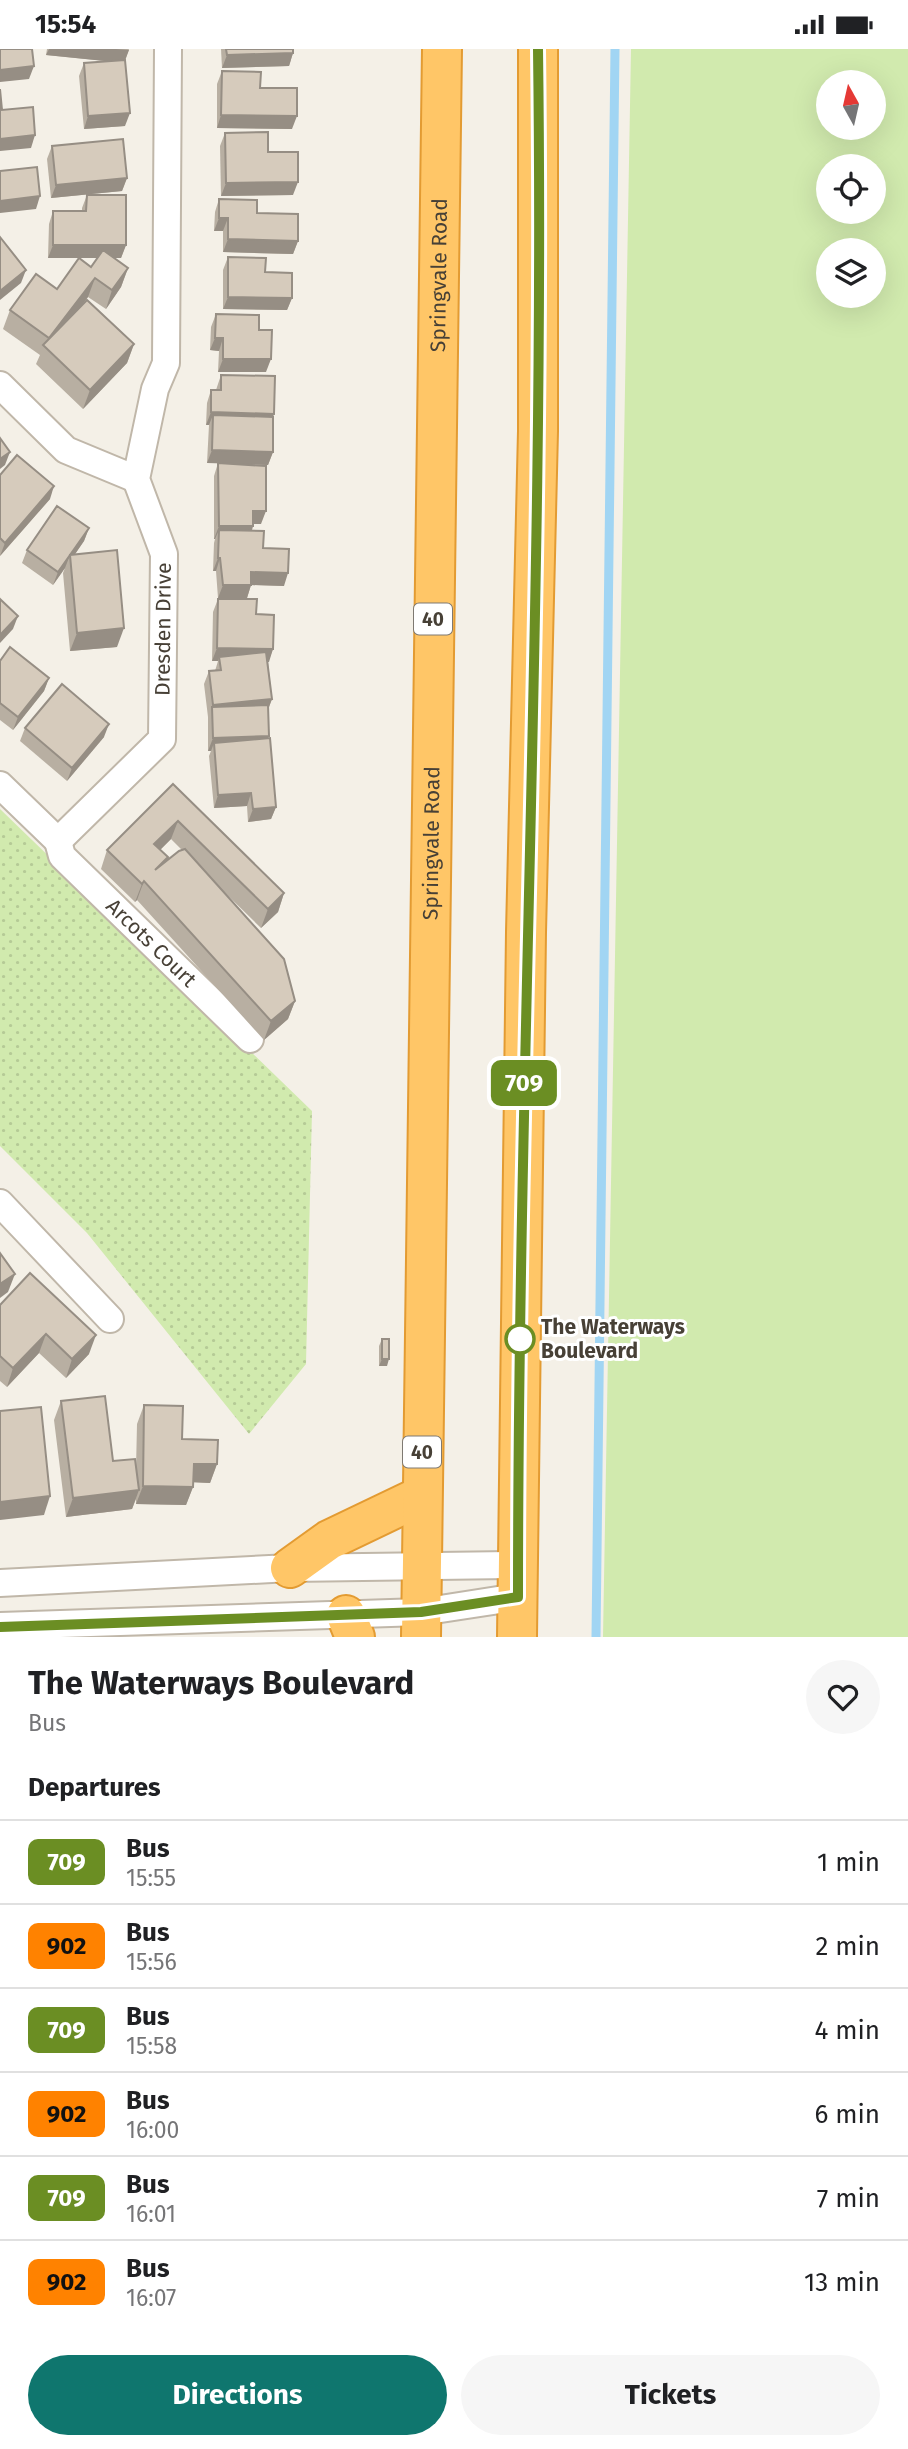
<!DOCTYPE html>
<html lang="en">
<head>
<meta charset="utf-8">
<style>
  :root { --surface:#fff; --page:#f6f6f6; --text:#202124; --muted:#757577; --line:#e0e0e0; --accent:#0f766e }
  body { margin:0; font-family:"Fira Sans",sans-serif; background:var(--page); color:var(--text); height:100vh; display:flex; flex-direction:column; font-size:26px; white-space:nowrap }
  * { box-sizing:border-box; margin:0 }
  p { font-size:23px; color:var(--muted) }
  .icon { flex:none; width:38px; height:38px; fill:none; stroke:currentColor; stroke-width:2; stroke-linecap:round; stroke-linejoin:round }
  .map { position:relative; height:1588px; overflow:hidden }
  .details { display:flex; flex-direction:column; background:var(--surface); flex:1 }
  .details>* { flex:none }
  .badge { padding:0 14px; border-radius:10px; font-size:24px; line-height:46px }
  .needle { width:46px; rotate:352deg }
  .fabs { position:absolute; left:816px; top:21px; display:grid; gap:14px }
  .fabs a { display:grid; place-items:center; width:70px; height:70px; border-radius:50%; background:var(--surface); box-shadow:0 7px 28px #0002; font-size:35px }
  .map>.badge { position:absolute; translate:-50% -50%; box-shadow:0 0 0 4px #fff }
  h2 { padding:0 28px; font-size:26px; line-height:63px }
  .round { display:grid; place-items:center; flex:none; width:74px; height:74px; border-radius:37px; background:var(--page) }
  .head { display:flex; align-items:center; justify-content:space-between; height:119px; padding:0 28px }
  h1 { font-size:33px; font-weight:700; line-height:52px }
  .button { display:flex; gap:14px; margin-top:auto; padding:14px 28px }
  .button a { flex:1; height:80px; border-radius:42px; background:var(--accent); color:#fff; font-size:28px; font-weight:700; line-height:80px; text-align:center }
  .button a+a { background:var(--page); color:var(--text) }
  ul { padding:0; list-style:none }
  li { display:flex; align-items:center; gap:21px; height:84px; padding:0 28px; border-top:2px solid var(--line) }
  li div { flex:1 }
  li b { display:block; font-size:26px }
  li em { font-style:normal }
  li .badge { min-width:77px; font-weight:700; text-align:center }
  .status { display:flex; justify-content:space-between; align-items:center; height:49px; padding:0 35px; background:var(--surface); direction:ltr }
  .status svg { height:19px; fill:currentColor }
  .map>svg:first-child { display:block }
  .grass { fill:#d1eaae; fill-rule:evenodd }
  .park { fill:url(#park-dots) }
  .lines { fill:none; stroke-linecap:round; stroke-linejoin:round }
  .stream { stroke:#a1d5f3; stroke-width:9 }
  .street-casing { stroke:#c0b7a9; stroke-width:30 }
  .highway-casing { stroke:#e39b32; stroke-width:42 }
  .street { stroke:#fff; stroke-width:26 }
  .highway { stroke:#ffc667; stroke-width:38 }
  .wall { fill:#b8afa2; fill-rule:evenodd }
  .shaded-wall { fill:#968e84 }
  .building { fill:#d6cbbc; stroke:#968e84; stroke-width:2 }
  .line-casing { stroke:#fff; stroke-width:16 }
  .line { stroke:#6b8e23; stroke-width:10 }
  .stop-dot { fill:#fff; stroke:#6b8e23; stroke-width:3.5 }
  .labels { text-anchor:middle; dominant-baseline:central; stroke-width:6; stroke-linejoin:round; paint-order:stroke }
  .shield { fill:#fff; stroke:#7e7972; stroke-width:2 }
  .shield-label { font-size:19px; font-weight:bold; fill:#474036 }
  .street-label { font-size:21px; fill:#474036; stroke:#fff }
  .stop-label { font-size:21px; font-weight:bold; fill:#474036; stroke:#fff; text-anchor:start }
</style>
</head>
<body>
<div class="status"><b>15:54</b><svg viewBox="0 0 49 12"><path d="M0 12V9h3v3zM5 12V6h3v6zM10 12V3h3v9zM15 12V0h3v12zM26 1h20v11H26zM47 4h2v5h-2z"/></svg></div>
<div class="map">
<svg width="908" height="1588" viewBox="0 0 908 1588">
  <defs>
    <pattern id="park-dots" width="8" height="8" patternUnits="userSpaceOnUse" patternTransform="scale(1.75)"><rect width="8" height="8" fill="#d1eaae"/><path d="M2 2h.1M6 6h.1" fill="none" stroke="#b5ca96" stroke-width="1.8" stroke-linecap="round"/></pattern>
  </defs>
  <rect width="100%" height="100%" fill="#f4f0e7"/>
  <path class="grass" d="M631 0H908V1588H603ZM828 33H873V79H828ZM828 117H873V163H828ZM828 201H873V247H828Z"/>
  <polygon class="park" points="0,760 312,1062 306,1315 249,1385 87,1184 0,1097"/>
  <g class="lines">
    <polyline class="stream" points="596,1588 615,0"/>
    <defs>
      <g id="street">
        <polyline points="0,336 66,401 136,430"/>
        <path id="s1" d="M0 736 58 792 162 690 164 505 136 430 155 340 166 314 168 0"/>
        <path id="s2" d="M58 792 62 807 250 990"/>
        <polyline points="0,1154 110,1270"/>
        <polyline points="0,1534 290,1519 518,1516"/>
        <polyline points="0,1577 421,1563 518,1548"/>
      </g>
      <g id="highway">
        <polyline points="290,1519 329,1491 421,1447"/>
        <polyline points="346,1566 355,1588"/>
        <path id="s3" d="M421 1588 442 0"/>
        <polyline points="517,1588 526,883 538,382 538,0"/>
      </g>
    </defs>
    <use href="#street" class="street-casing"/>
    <use href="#highway" class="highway-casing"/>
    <use href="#street" class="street"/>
    <use href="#highway" class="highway"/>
  </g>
  <g class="wall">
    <polygon points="47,0 129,0 125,12 125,77 84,80 79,27 84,14 106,12 46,6"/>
    <polygon points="221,0 293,0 293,4 289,17 222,19"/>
    <polygon points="222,22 260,39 292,80 217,79 217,35"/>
    <polygon points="225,84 268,103 293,146 221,147 220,97"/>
    <polygon points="52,97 127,129 122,142 51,149 47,110"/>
    <polygon points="87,146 126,196 121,209 114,209 128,219 121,238 106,260 88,248 81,257 134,295 127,314 83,360 36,315 40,306 3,280 10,261 57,240 91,218 98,209 48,209 49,175 53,162 82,162 82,159"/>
    <polygon points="219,150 257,164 298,192 293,205 223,203 223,182 214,182 215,163"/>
    <polygon points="228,208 265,223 292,249 287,261 223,260 223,221"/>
    <polygon points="216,265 259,281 266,323 218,323 219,302 210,301 211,278"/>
    <polygon points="221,326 274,365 273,368 273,403 268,416 234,415 261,475 253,475 252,482 263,499 284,537 251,536 247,549 218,549 216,522 213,522 214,494 215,490 214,490 214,427 218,414 207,414 209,376 206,376 207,354 211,341 216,341"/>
    <polygon points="0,426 50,450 0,507"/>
    <polygon points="89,479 84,492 75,505 117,598 70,602 63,524 65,519 53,536 22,514 27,501"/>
    <polygon points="218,550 256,565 273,600 268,613 272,650 268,661 268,690 276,758 271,770 248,773 247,757 214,759 209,707 211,702 208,702 208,668 204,635 209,622 215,622 218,612 212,612 213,563"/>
    <polygon points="0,612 49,629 44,642 13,681 0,671"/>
    <polygon points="25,679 104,688 67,732 20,692"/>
    <path d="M173 735 284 844 278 863 261 879 216 835 295 952 288 970 264 991 137 851 135 853 101 820 107 801ZM171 790 182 801 166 812 168 808 160 801Z"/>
    <polygon points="0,1256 89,1305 66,1329 39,1304 7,1338 0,1332"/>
    <polygon points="382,1290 387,1317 379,1317 379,1297"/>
    <polygon points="61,1352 113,1412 136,1420 137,1375 144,1356 182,1390 217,1415 210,1434 193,1433 193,1438 186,1456 136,1455 136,1450 132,1460 66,1468 54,1371"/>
  </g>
  <g class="shaded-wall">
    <polygon points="49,0 116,0 129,1 124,14 46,6"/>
    <polygon points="293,4 289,17 222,19 227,6"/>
    <polygon points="34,17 29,30 0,33 0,21"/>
    <polygon points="130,64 125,77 84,80 88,67"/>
    <polygon points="221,66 297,67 292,80 217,79"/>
    <polygon points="35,86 31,99 0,102 0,90"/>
    <polygon points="127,129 122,142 51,149 56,136"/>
    <polygon points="298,133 293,146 221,147 226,134"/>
    <polygon points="40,147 36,160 0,164 0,152"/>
    <polygon points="219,169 228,169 223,182 214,182"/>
    <polygon points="228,190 298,192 293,205 223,203"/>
    <polygon points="53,196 126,196 121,209 48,209"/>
    <polygon points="128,219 121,238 106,260 112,241"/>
    <polygon points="26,221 21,234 0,251 0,242"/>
    <polygon points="95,229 88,248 47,300 45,298 49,289"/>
    <polygon points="228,248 292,249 287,261 223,260"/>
    <polygon points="215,289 223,289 219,302 210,301"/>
    <polygon points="134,295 127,314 83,360 90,341"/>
    <polygon points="223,310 271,310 266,323 218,323"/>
    <polygon points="211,363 274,365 269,378 213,366 209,376 206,376"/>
    <polygon points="212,401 273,403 268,416 207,414"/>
    <polygon points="10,403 5,416 0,420 0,410"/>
    <polygon points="54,437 50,450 0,507 5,494"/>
    <polygon points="253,462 266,462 261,475 249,475"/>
    <polygon points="219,477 253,477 249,490 219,481 215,490 214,490"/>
    <polygon points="89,479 84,492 71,511 70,506"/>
    <polygon points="70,506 65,519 53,536 58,523"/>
    <polygon points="218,509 220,509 216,522 213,522"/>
    <polygon points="251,523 288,524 284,537 251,536 247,549 218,549 223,536"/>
    <polygon points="18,567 13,580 0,594 0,586"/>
    <polygon points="124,579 117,598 70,602 77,584"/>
    <polygon points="217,599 273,600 269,613 220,612 219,608 218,612 212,612"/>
    <polygon points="49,629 44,642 13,681 18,668"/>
    <polygon points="272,650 267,663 212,659 213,656"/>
    <polygon points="109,675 104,688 67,732 72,719"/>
    <polygon points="269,687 264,700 214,694 211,702 208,702 213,689"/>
    <polygon points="251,744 247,757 214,759 218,746"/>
    <polygon points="276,758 271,770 248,773 253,760"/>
    <polygon points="178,772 171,790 147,814 154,795"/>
    <polygon points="144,832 137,851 135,853 142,835"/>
    <polygon points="284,844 278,863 261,879 268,860"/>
    <polygon points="295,952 288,970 264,991 271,972"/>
    <polygon points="15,1225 8,1243 0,1249 0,1235"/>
    <polygon points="46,1285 39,1304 7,1338 13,1319"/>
    <polygon points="96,1286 89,1305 66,1329 72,1310"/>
    <polygon points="382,1310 389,1310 387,1317 379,1317"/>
    <polygon points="194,1415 217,1415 210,1434 187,1433"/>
    <polygon points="143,1437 193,1438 186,1456 136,1455"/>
    <polygon points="139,1441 132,1460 66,1468 73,1449"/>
    <polygon points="50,1447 44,1466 0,1471 0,1453"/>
  </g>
  <g class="building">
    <polygon points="0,0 32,0 34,17 0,21"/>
    <polygon points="226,0 293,0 293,4 227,6"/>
    <polygon points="125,11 130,64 88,67 84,14"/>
    <polygon points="222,22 261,23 260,39 297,39 297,67 221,66"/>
    <polygon points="0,40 2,61 33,58 35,86 0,90"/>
    <polygon points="268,83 268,103 298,103 298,133 226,134 225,84"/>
    <polygon points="123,90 127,129 56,136 52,97"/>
    <polygon points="37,118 40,147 0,152 0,122"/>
    <polygon points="87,146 126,146 126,196 53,196 53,162 86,162"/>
    <polygon points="219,150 257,151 257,164 298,165 298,192 228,190 228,169 219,169"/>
    <polygon points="0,188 26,221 0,242"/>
    <polygon points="103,201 128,219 112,241 95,229 49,289 10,261 36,225 57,240 79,209 91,218"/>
    <polygon points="228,208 266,209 265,223 292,224 292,249 228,248"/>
    <polygon points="87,251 134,295 90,341 43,296"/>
    <polygon points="216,265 259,266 259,281 272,281 271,310 223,310 223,289 215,289"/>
    <polygon points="221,326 275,327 274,365 211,363 211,341 221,341"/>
    <polygon points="213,366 273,368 273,403 212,401"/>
    <polygon points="0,389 10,403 0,410"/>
    <polygon points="17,406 54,437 5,494 0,489 0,426"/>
    <polygon points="218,414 266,417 266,462 253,462 253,477 219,477"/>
    <polygon points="57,457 89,479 58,523 27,501"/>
    <polygon points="219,481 264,482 263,499 289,500 288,524 251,523 251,536 223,536 220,509 218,509"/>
    <polygon points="117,501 124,579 77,584 70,506"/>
    <polygon points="0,550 18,567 0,586"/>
    <polygon points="218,550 257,550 256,565 274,566 273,600 217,599"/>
    <polygon points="10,598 49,629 18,668 0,654 0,612"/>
    <polygon points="266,603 272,650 213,656 209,622 221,621 219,608"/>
    <polygon points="62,635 109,675 72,719 25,679"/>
    <polygon points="268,656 269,687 213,689 212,658"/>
    <polygon points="270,689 276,758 253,760 251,744 218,746 214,694"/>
    <polygon points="173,735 284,844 268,860 178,772 154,795 168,808 155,821 179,802 185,800 284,910 295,952 271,972 144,832 142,835 107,801"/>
    <polygon points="0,1204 15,1225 0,1235"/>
    <polygon points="30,1224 96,1286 72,1310 46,1285 13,1319 0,1307 0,1256"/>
    <rect x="382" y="1290" width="7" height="20"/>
    <polygon points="105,1347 113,1412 135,1410 139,1441 73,1449 61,1352"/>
    <polygon points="144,1356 183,1357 182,1390 218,1391 217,1415 194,1415 193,1438 143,1437"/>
    <polygon points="41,1358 50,1447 0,1453 0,1362"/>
  </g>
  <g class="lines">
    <defs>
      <path id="line" d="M0 1578 421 1563 518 1548C518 1032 545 516 538 0"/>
    </defs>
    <use href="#line" class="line-casing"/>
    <use href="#line" class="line"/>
  </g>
  <circle class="stop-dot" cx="520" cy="1290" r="14"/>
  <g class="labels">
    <g class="shield">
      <rect x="414" y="554.5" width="38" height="31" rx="5"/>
      <rect x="403" y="1387.5" width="38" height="31" rx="5"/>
    </g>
    <g class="shield-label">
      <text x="433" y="570">40</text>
      <text x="422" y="1403">40</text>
    </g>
    <g class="street-label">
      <text stroke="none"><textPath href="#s3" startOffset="1362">Springvale Road</textPath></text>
      <text stroke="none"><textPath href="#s1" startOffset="336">Dresden Drive</textPath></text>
      <text stroke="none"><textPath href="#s3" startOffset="794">Springvale Road</textPath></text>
      <text stroke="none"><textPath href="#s2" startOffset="140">Arcots Court</textPath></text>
    </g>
    <g class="stop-label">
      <text x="541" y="1278">The Waterways<tspan x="541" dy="24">Boulevard</tspan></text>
    </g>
  </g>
</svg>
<div class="fabs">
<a><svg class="needle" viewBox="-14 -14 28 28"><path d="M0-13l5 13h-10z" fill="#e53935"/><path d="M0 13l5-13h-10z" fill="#757577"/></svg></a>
<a><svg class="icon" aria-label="locate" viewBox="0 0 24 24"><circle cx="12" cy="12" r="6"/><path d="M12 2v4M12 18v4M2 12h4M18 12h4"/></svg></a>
<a><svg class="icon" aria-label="layers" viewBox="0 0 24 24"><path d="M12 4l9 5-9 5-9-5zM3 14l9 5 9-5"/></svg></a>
</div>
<b class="badge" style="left:524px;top:1034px;background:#6b8e23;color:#fff">709</b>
</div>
<section class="details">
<div class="head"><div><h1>The Waterways Boulevard</h1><p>Bus</p></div><a class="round"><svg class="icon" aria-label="heart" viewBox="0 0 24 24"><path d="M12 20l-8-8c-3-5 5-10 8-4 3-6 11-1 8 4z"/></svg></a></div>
<h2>Departures</h2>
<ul>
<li><span class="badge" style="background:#6b8e23;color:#fff">709</span><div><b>Bus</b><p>15:55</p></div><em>1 min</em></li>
<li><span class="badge" style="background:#ff8200;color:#111">902</span><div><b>Bus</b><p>15:56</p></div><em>2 min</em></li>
<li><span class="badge" style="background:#6b8e23;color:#fff">709</span><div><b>Bus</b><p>15:58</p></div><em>4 min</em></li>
<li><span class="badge" style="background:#ff8200;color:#111">902</span><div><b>Bus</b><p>16:00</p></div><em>6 min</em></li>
<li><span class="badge" style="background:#6b8e23;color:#fff">709</span><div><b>Bus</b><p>16:01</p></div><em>7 min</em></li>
<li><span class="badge" style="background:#ff8200;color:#111">902</span><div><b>Bus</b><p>16:07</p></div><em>13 min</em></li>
</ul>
<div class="button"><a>Directions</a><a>Tickets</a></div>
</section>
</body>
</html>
